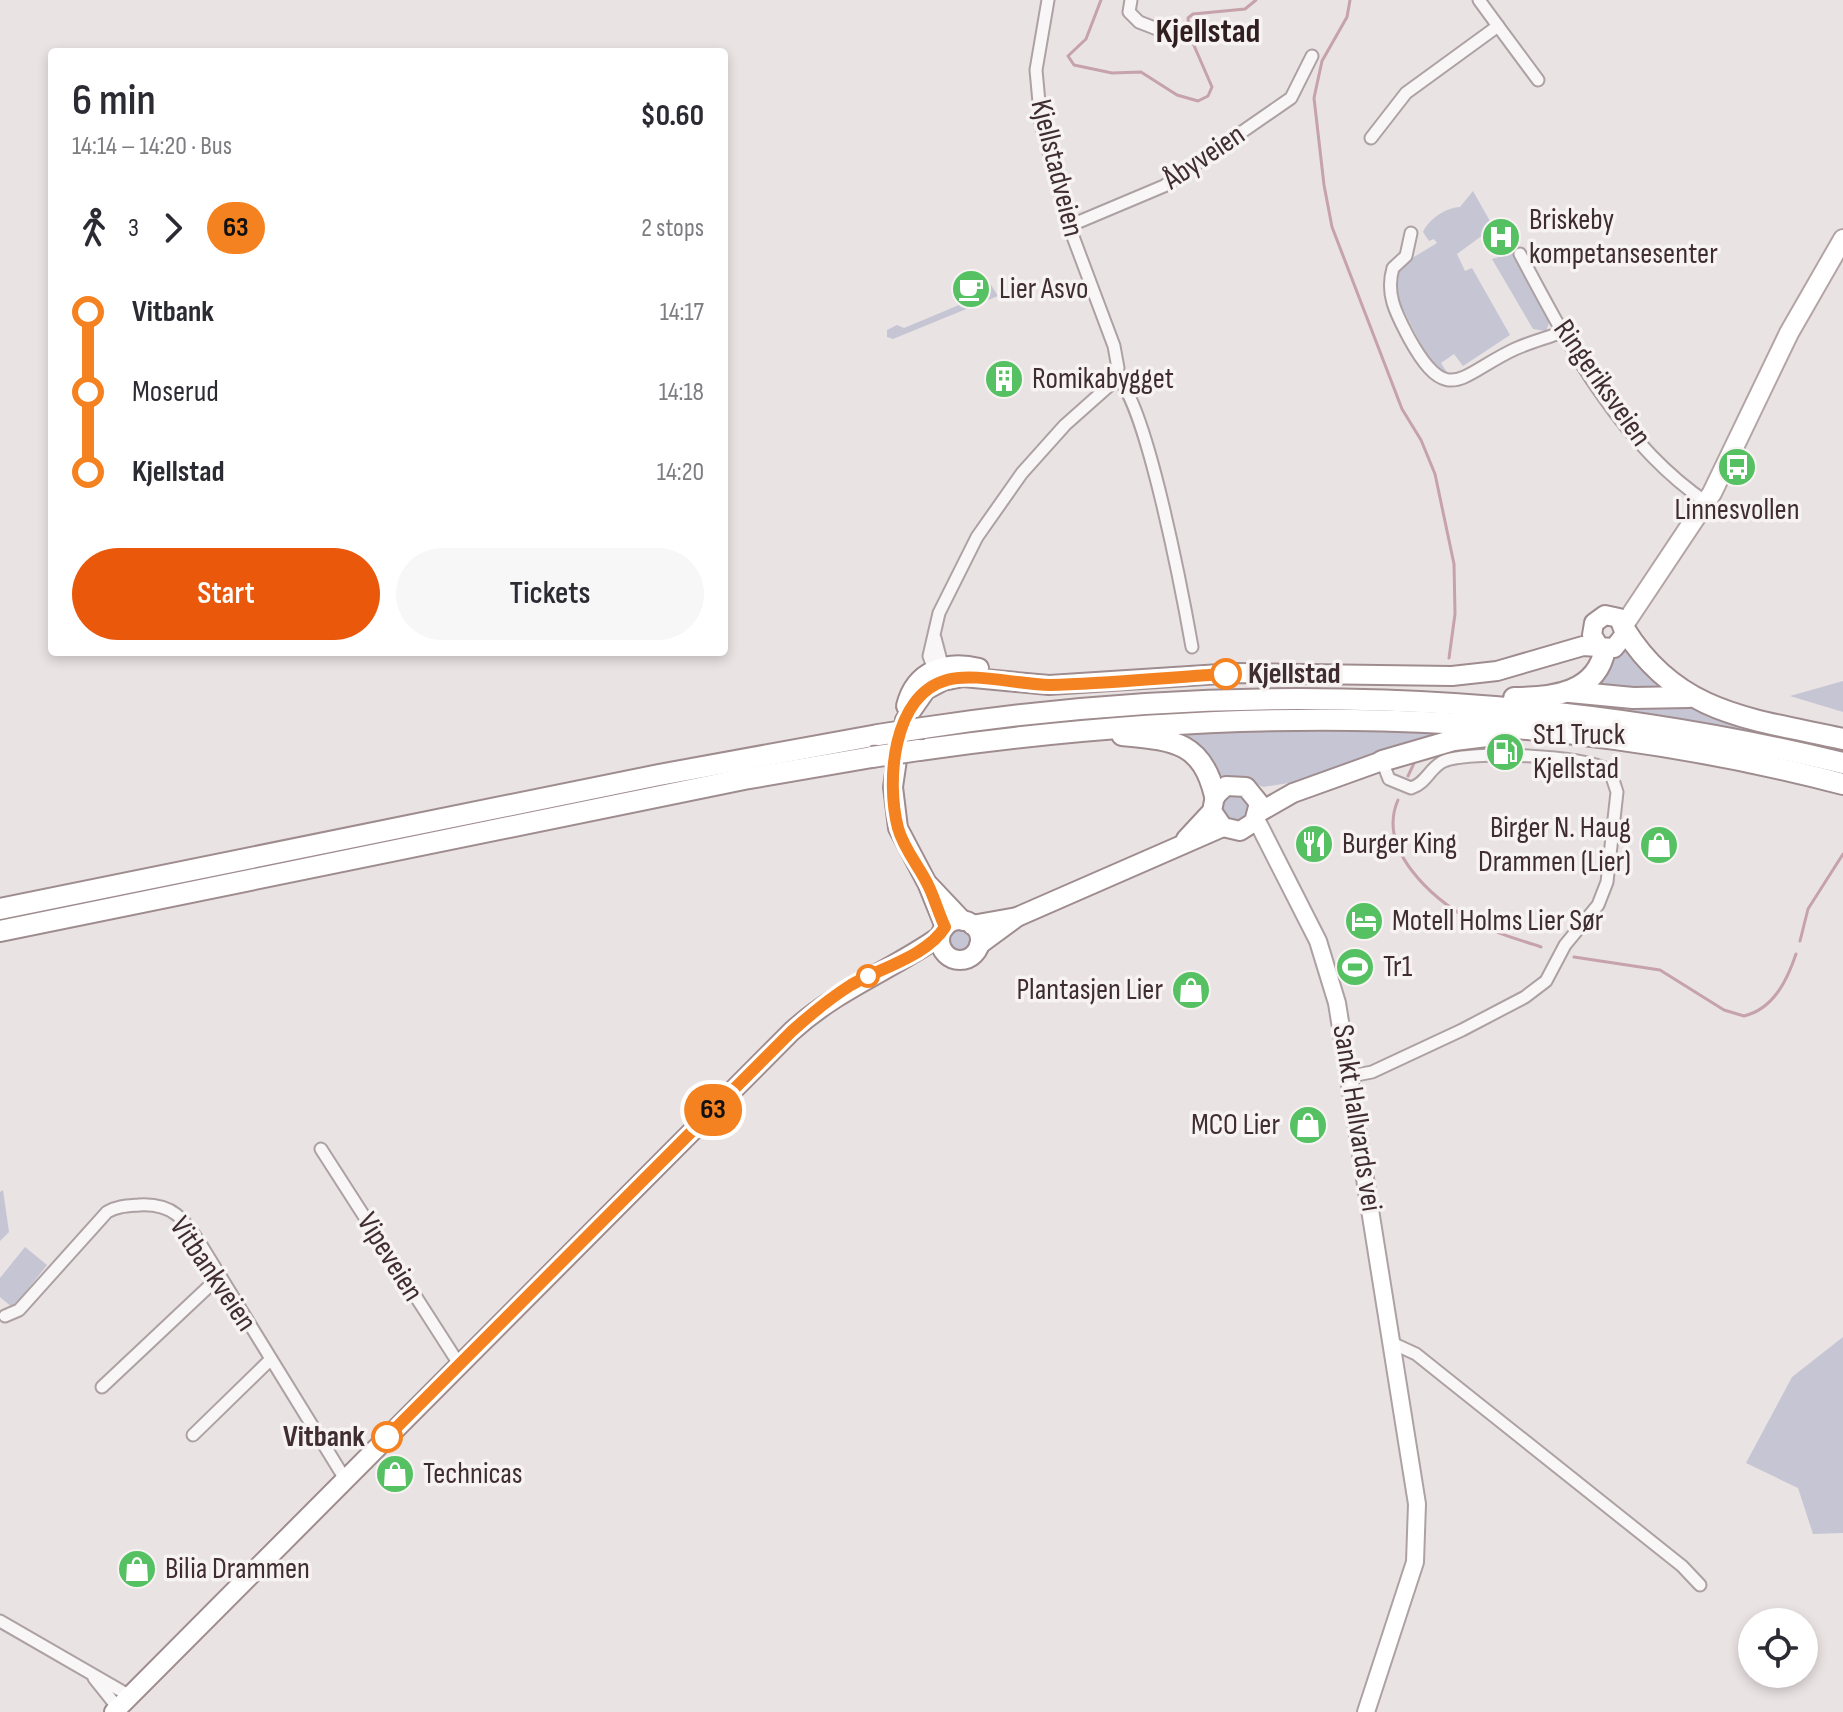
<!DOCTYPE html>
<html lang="en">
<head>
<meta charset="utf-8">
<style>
  :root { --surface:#fff; --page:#f7f7f7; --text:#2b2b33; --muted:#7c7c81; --accent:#ea580c }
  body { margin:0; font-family:"Sofia Sans Condensed",sans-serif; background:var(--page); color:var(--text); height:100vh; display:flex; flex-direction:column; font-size:30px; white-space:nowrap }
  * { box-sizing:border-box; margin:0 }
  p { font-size:26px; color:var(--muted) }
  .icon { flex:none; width:44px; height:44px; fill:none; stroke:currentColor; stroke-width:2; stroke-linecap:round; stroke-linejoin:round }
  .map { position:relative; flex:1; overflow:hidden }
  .details { position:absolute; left:48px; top:48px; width:680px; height:608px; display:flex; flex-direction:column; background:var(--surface); border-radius:8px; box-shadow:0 4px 12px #0003 }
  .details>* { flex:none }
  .badge { padding:0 16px; border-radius:26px; font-size:28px; line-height:52px }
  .buttons { position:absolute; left:1738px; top:1608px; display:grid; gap:16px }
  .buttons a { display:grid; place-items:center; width:80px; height:80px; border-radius:50%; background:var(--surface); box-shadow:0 4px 12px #0003; font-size:40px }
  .map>.badge { position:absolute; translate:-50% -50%; box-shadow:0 0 0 4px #fff }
  .legs { display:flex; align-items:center; gap:12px; height:88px; padding:0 24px; font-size:26px }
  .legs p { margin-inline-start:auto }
  .head { display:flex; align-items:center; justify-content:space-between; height:136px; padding:0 24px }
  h1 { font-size:44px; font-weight:600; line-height:60px }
  .button { display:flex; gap:16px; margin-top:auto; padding:16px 24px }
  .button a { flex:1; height:92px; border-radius:48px; background:var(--accent); color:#fff; font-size:32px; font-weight:600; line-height:92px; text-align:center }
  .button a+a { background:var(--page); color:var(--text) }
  ul { padding:0 24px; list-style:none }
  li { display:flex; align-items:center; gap:28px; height:80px; font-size:30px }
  li i { display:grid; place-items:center; width:12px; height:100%; margin:0 10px; background:currentColor }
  li i::after { content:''; width:20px; height:20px; margin:-10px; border:6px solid; border-radius:50%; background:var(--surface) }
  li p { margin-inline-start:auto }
  li:first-child i { background:linear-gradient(#0000 50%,currentColor 0) }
  li:last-child i { background:linear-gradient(currentColor 50%,#0000 0) }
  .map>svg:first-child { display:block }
  .green { fill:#c5c5d3 }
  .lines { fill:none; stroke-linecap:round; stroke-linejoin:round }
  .stream { stroke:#c6a2aa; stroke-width:3 }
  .minor-casing { stroke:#ada1a3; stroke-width:15 }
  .secondary-casing { stroke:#ada1a3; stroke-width:20 }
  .primary-casing { stroke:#b4a4a6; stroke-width:22 }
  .trunk-casing { stroke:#9f8c8f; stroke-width:22 }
  .motorway-casing { stroke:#9f8c8f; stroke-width:24 }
  .minor { stroke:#f8f6f6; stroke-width:11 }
  .secondary { stroke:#fff; stroke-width:16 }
  .primary { stroke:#fff; stroke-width:18 }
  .trunk { stroke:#fff; stroke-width:18 }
  .motorway { stroke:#fff; stroke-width:20 }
  .motorway-bridge-casing { stroke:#9f8c8f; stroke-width:24; stroke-linecap:butt }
  .motorway-bridge { stroke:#fff; stroke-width:20 }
  .line-1-casing { stroke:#fff; stroke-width:18 }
  .line-1 { stroke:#f58220; stroke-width:12 }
  .stop-1-dot { fill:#fff; stroke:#f58220; stroke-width:4 }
  .labels { text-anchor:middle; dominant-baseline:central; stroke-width:7; stroke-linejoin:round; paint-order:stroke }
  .street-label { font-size:30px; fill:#402d2f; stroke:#f7f3f3 }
  .poi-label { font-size:30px; fill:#402d2f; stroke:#f7f3f3; text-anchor:start }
  .stop-label { font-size:30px; font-weight:bold; fill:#402d2f; stroke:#f7f3f3; text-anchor:start }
  .quarter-label { font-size:34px; font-weight:bold; fill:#311f20; stroke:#f7f3f3 }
</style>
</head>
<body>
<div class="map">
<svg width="1843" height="1712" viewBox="0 0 1843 1712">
  <rect width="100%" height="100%" fill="#eae3e4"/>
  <g class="green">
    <path d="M1473 191 1491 223 1484 227 1487 232 1457 254 1465 271 1472 268 1510 335 1463 366 1454 354 1441 363 1448 374 1433 368 1400 303 1396 286 1397 273 1404 263 1437 243 1434 239 1429 241 1423 232C1429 219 1445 208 1460 207Z"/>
    <polygon points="1509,245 1551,318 1546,331 1533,329 1492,259 1506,255"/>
    <polygon points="989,282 998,296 893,339 887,337 887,330 897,325 904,328 971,300 976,301"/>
    <path d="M1627 647 1673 691 1589 689C1605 676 1610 659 1627 647Z"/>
    <polygon points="1843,681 1843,712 1790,696"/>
    <polygon points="1554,700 1669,700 1843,743 1843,753 1654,715 1553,702"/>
    <polygon points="1328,729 1443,733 1301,781 1263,787 1251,781 1221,780 1177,739 1178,731"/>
    <circle cx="1235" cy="807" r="14"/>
    <circle cx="959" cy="940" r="10"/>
    <polygon points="3,1190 9,1232 0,1241 0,1192"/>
    <polygon points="25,1247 47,1265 13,1308 0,1297 0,1278"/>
    <polygon points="1843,1337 1843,1533 1813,1534 1798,1488 1746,1463 1792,1377"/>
  </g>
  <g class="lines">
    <g class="stream">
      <polyline points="1101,0 1086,39 1068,56 1074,65 1112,73 1141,72 1177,95 1198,101 1208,96 1212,87 1189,34 1188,18 1193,14 1245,9 1256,0"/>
      <polyline points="1350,0 1347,17 1322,61 1314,98 1324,185 1332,227 1402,409 1421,440 1435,474 1454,564 1455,614 1449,658"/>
      <polyline points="1408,776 1416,759"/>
      <path d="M1398 800C1376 850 1433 899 1472 921 1493 933 1518 939 1541 947"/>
      <polyline points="1800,941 1808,909 1843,854"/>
      <path d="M1574 957 1660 970 1724 1010 1744 1016C1773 1009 1787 981 1796 954"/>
    </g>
    <defs>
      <g id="minor">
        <polyline points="1131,0 1129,12 1139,22 1170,34"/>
        <polyline points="1498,26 1538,80"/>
        <polyline points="1371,138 1406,93 1498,26 1479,0"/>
        <polyline points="1069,226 1164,186 1291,98 1312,56"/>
        <path d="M1411 233 1406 256 1393 268C1385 295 1397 315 1409 338 1448 409 1461 374 1515 349 1530 342 1547 338 1562 332"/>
        <path d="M1520 254C1568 344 1619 443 1706 502"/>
        <path d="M1116 377C1146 398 1184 602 1192 647"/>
        <polyline points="935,638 944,672"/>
        <polyline points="936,675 929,656 939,613 977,537 1022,473 1065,425 1110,385 1118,368 1114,346 1072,234 1041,124 1036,70 1048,0"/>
        <path d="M1351 1076 1372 1072 1462 1030 1525 997 1546 981 1565 945 1598 905 1607 882 1617 792 1610 771C1588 755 1469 750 1444 761 1430 767 1427 783 1411 788L1389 779 1382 761"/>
        <polyline points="321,1149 459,1364"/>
        <path d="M5 1316 19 1310 107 1212C118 1206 127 1206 139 1205 173 1203 184 1219 201 1245L345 1479"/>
        <polyline points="1392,1343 1416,1354 1446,1378 1682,1566 1700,1585"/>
        <polyline points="102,1387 220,1276"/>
        <polyline points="193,1435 270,1360"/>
        <polyline points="0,1621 130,1696"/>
        <polyline points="94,1678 118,1708"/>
      </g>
      <polyline id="secondary" points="1256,819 1318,941 1337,1003 1417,1504 1415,1562 1366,1712"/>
      <polyline id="primary" points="1624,625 1712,493 1789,333 1843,239"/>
      <g id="trunk">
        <path d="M906 706C915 670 946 660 979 668"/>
        <polyline points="905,720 926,690 943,681 963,677 1049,685 1236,673 1452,676 1497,671 1583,646 1614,648 1625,634 1619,618 1605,615 1594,623 1592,635 1598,645"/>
        <polyline points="900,739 893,787 898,828 928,885 945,927"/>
        <polyline points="1258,813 1293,793 1382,761"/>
        <polyline points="1186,839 1212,811 1215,796 1226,786 1246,787 1259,803 1254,822 1240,831 1223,827 1212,811"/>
        <polyline points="929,885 963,921"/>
        <circle cx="960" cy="940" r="20"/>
        <polyline points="972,925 1017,917 1223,827"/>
        <polyline points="979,945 1017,917"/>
        <path d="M114 1712 792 1031C840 988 890 971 940 936"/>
      </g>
      <g id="motorway">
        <path d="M1625 630C1678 715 1753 719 1843 739"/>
        <polyline points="1570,692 1633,698 1689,697"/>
        <path d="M1514 698C1553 698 1597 693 1605 649"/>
        <path d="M923 728C1230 681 1541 690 1843 763"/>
        <path d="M1122 735C1173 740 1202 741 1215 796"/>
        <path d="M919 750C1229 706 1538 704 1843 784"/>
        <polyline points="1382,761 1454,740 1487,736"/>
        <polyline points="0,909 659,775 878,735"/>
        <polyline points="0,931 744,779 872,757"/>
      </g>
    </defs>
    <use href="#minor" class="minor-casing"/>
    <use href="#secondary" class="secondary-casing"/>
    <use href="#primary" class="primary-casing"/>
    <use href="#trunk" class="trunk-casing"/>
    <use href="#motorway" class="motorway-casing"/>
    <use href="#minor" class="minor"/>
    <use href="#secondary" class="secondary"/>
    <use href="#primary" class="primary"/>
    <use href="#trunk" class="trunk"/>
    <use href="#motorway" class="motorway"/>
    <defs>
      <g id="motorway-bridge">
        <polyline points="878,735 923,728"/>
        <polyline points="872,757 919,750"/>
      </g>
    </defs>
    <use href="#motorway-bridge" class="motorway-bridge-casing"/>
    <use href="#motorway-bridge" class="motorway-bridge"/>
  </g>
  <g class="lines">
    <defs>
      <path id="line-1" d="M387 1437 792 1031C811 1014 830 998 851 985 880 968 927 956 945 927 939 914 935 900 929 887 920 867 904 850 898 828 886 782 892 695 947 680 974 672 1020 685 1050 685 1109 684 1168 677 1226 674"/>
    </defs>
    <use href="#line-1" class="line-1-casing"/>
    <use href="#line-1" class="line-1"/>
  </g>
  <defs>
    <symbol id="hospital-disc" viewBox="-11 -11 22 22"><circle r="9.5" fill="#56c162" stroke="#f7f3f3"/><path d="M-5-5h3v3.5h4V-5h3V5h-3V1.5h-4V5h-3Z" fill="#fff"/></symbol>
    <symbol id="cafe-disc" viewBox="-11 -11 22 22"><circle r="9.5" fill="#56c162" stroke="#f7f3f3"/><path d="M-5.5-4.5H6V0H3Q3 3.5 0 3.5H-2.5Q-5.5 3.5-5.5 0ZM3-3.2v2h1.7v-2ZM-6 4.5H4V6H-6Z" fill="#fff"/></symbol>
    <symbol id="building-disc" viewBox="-11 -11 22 22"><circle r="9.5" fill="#56c162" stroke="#f7f3f3"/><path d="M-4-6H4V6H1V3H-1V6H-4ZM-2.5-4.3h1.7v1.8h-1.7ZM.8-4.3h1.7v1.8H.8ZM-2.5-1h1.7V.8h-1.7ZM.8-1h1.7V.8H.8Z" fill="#fff"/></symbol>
    <symbol id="bus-disc" viewBox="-11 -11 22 22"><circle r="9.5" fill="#56c162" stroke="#f7f3f3"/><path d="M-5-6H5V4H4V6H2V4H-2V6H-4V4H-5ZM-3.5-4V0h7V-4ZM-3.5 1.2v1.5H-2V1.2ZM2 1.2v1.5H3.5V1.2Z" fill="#fff"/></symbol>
    <symbol id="fuel-disc" viewBox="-11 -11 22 22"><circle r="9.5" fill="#56c162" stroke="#f7f3f3"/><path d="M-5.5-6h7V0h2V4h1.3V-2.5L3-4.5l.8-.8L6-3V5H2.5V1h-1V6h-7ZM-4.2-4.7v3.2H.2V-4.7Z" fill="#fff"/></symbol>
    <symbol id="restaurant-disc" viewBox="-11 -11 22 22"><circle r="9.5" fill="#56c162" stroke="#f7f3f3"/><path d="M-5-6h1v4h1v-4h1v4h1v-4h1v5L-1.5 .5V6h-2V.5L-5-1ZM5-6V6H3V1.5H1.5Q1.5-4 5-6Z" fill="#fff"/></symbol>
    <symbol id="shop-disc" viewBox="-11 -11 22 22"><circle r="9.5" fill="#56c162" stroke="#f7f3f3"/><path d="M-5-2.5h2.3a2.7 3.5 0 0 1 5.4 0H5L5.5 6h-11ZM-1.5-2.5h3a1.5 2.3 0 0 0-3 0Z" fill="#fff"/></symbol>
    <symbol id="hotel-disc" viewBox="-11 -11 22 22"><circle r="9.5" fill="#56c162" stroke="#f7f3f3"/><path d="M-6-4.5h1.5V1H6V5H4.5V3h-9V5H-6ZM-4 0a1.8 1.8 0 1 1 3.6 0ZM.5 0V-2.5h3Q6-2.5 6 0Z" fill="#fff"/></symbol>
    <symbol id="stadium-disc" viewBox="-11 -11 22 22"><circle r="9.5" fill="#56c162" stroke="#f7f3f3"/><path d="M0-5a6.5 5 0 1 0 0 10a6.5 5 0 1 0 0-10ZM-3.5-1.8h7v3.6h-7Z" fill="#fff"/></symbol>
  </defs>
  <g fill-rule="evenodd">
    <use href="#hospital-disc" x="1479" y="215" width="44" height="44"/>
    <use href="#cafe-disc" x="949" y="267" width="44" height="44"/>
    <use href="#building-disc" x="982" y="357" width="44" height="44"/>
    <use href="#bus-disc" x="1715" y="445" width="44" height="44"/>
    <use href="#fuel-disc" x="1483" y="730" width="44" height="44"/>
    <use href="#restaurant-disc" x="1292" y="822" width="44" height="44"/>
    <use href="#shop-disc" x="1637" y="823" width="44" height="44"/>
    <use href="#hotel-disc" x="1342" y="899" width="44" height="44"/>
    <use href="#stadium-disc" x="1333" y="945" width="44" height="44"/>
    <use href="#shop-disc" x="1169" y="968" width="44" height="44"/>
    <use href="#shop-disc" x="1286" y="1103" width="44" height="44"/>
    <use href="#shop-disc" x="373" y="1452" width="44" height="44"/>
    <use href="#shop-disc" x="115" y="1547" width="44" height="44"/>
  </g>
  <g class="stop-1-dot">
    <circle cx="1226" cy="674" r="14"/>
    <circle cx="868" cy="976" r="10"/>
    <circle cx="387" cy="1437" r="14"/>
  </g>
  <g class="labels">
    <g class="street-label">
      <text transform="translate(1204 157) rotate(-34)">Åbyveien</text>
      <text transform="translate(1057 168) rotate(76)">Kjellstadveien</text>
      <text transform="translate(1602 383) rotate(55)">Ringeriksveien</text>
      <text transform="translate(1357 1118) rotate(81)">Sankt Hallvards vei</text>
      <text transform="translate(390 1257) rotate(58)">Vipeveien</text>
      <text transform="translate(213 1274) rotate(56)">Vitbankveien</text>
    </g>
    <g class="poi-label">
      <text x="1529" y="220">Briskeby<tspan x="1529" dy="34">kompetansesenter</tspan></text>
      <text x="999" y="289">Lier Asvo</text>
      <text x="1032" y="379">Romikabygget</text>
      <text x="1737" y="510" text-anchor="middle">Linnesvollen</text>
      <text x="1533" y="735">St1 Truck<tspan x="1533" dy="34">Kjellstad</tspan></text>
      <text x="1631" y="828" text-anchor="end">Birger N. Haug<tspan x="1631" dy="34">Drammen (Lier)</tspan></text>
      <text x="1342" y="844">Burger King</text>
      <text x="1392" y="921">Motell Holms Lier Sør</text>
      <text x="1383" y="967">Tr1</text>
      <text x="1163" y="990" text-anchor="end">Plantasjen Lier</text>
      <text x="1280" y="1125" text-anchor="end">MCO Lier</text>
      <text x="423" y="1474">Technicas</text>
      <text x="165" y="1569">Bilia Drammen</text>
    </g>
    <g class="stop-label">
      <text x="1248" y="674">Kjellstad</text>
      <text x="365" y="1437" text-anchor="end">Vitbank</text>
    </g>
    <g class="quarter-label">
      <text x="1208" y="31">Kjellstad</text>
    </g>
  </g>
</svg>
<div class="buttons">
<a><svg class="icon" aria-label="locate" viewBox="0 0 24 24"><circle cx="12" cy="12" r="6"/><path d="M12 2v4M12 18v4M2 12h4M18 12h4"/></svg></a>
</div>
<b class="badge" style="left:713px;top:1110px;background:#f58220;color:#111">63</b>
<section class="details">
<div class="head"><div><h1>6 min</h1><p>14:14 – 14:20 · Bus</p></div><b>$0.60</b></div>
<div class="legs"><svg class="icon" aria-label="walk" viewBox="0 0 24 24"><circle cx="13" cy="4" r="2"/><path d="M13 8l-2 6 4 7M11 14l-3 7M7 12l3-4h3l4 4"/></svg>3<svg class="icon" aria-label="forward" viewBox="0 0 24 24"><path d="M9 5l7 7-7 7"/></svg><b class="badge" style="background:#f58220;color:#111">63</b><p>2 stops</p></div>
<ul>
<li><i style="color:#f58220"></i><b>Vitbank</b><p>14:17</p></li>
<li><i style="color:#f58220"></i><span>Moserud</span><p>14:18</p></li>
<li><i style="color:#f58220"></i><b>Kjellstad</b><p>14:20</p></li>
</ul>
<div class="button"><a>Start</a><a>Tickets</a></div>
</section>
</div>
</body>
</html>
